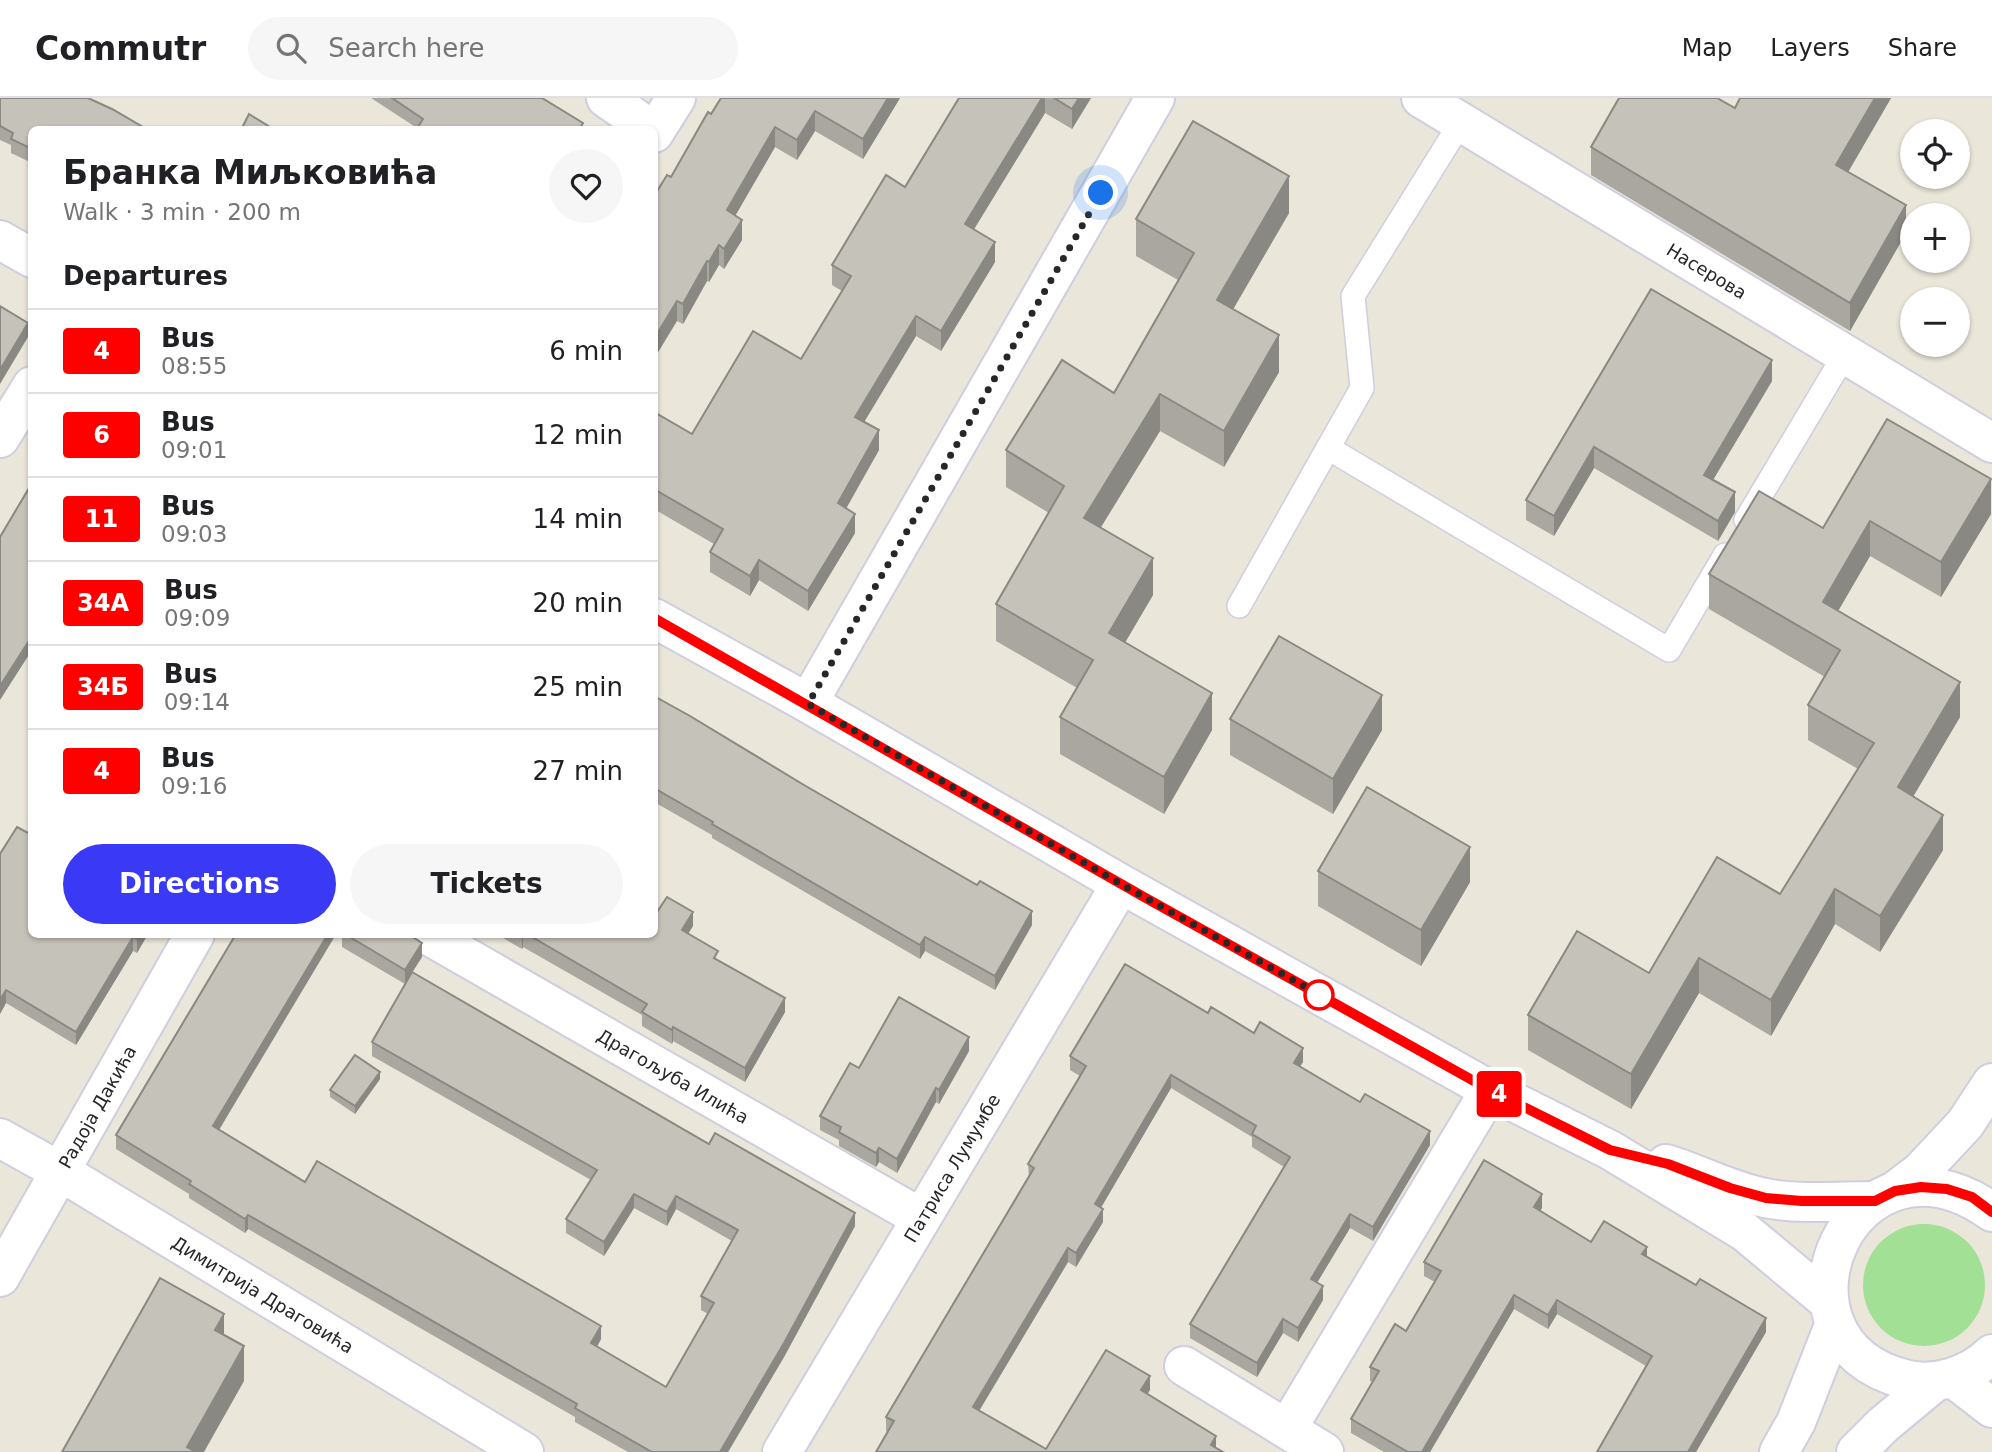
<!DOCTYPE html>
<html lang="en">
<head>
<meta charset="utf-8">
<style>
  :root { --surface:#fff; --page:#f6f6f6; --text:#202124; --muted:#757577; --line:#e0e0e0; --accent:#3939f6 }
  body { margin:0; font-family:"DejaVu Sans",sans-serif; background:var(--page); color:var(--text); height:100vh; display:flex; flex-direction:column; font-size:26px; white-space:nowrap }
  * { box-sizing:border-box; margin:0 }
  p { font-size:23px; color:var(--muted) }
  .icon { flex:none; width:38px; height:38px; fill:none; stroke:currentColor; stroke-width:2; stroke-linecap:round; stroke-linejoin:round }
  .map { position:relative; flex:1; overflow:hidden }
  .sheet { position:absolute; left:28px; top:28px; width:630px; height:812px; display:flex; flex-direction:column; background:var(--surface); border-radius:10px; box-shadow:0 2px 5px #0004 }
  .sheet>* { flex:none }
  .badge { padding:0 14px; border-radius:5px; font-size:24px; line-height:46px }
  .tools { position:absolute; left:1900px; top:21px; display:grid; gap:14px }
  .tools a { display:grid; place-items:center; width:70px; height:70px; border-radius:50%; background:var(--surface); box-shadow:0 2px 5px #0004; font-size:35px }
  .you { position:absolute; width:35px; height:35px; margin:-18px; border:5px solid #fff; border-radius:50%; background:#1a73e8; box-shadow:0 0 0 10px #1a73e833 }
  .map>.badge { position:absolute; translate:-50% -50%; box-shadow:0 0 0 4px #fff }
  h2 { padding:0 35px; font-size:26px; line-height:63px }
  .round { display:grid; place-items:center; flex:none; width:74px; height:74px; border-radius:37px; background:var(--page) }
  .head { display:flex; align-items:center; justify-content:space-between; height:119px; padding:0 35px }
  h1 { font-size:33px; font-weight:700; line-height:52px }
  .primary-button { display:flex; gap:14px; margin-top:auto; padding:14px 35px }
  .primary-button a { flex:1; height:80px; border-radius:42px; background:var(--accent); color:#fff; font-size:28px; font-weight:700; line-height:80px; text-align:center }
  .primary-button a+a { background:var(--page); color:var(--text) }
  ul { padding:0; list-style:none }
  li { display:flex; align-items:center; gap:21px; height:84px; padding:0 35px; border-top:2px solid var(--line) }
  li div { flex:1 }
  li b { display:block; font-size:26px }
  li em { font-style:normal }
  li .badge { min-width:77px; font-weight:700; text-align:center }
  header { display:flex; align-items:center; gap:42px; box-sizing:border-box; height:98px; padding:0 35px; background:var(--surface); border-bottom:2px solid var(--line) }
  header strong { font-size:33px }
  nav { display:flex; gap:38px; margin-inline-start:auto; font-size:24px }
  .search { width:490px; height:63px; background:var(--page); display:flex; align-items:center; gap:18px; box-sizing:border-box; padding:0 24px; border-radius:38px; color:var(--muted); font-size:26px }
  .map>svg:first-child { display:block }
  .green { fill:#a1e095 }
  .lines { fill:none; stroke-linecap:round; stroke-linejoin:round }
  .lane-casing { stroke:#cecee0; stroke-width:26 }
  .street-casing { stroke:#cecee0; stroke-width:42 }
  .secondary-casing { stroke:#cecee0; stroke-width:42 }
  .lane { stroke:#fff; stroke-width:23 }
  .street { stroke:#fff; stroke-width:38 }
  .secondary { stroke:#fff; stroke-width:38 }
  .wall { fill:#a9a79f }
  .shaded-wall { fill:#8a8882 }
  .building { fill:#c5c2b9; stroke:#8a8882; stroke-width:2 }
  .line-casing { stroke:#fff; stroke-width:16 }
  .line { stroke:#f00; stroke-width:10 }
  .walk { stroke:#272727; stroke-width:7; stroke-dasharray:0 12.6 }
  .stop-dot { fill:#fff; stroke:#f00; stroke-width:3.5 }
  .labels { text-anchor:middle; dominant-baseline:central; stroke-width:7; stroke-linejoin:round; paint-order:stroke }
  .street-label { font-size:18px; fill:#272727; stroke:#fff }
</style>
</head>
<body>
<header>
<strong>Commutr</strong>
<div class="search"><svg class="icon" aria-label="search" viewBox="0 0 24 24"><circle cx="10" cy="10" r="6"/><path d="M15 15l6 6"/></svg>Search here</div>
<nav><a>Map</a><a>Layers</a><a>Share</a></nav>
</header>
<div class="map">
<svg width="1992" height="1354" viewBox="0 0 1992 1354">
  <rect width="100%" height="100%" fill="#eae6d9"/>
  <circle class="green" cx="1924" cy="1187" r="61"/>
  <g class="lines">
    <defs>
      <g id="lane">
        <polyline points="1461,24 1353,198 1362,290 1328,350 1669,552 1725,457"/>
        <polyline points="1746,422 1845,256"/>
        <polyline points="1239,508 1328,350"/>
      </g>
      <g id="street">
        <polyline points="606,0 652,32"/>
        <path id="s1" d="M1421 0 1992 345"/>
        <polyline points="654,35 676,0"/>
        <polyline points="0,340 32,288"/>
        <polyline points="808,605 1155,0"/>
        <path id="s2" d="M426 836 921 1120"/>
        <path id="s3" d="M0 1040 61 1074 524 1354"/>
        <path id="s4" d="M0 1179 195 836"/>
        <polyline points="1184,1268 1324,1354"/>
        <polyline points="1287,1331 1490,992"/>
        <path id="s5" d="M782 1354 1121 786"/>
      </g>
      <g id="secondary">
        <polyline points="0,142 32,160"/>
        <polyline points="654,520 808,605 1121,786 1490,992 1610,1052 1745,1134 1829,1204"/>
        <path d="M1666 1066C1699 1076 1730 1093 1765 1100 1800 1107 1839 1103 1875 1103"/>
        <polyline points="1895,1093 1920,1074 1965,1026 1992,985"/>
        <path d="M1992 1114C1851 1014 1754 1242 1904 1281 1935 1289 1969 1278 1992 1256"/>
        <polyline points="1953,1280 1992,1310"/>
        <polyline points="1779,1354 1796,1324 1835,1225"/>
        <polyline points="1856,1354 1883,1327 1936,1283"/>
      </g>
    </defs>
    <use href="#lane" class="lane-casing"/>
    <use href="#street" class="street-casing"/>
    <use href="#secondary" class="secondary-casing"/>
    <use href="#lane" class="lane"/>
    <use href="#street" class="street"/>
    <use href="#secondary" class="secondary"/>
  </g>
  <g class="wall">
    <polygon points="0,0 32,32 32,65 11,55 11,47 0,42"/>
    <polygon points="371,0 542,0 583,32 417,30"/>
    <polygon points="900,0 863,61 815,33 797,62 775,49 735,118 742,142 724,171 719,167 709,184 707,183 683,226 677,223 671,79 711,16"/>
    <polygon points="959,0 1091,0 1072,31 1045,15 974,131 995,164 941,253 916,238 864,324 879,352 846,410 855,435 808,513 759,482 750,498 710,474 710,454 714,446 654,411 654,314 692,336 801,261 842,193 832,187 832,167 905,89"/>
    <polygon points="1740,0 1891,0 1848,74 1906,135 1850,233 1591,77 1591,49 1735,10"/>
    <polygon points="1289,115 1233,211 1279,274 1224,369 1160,333 1100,429 1153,497 1125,544 1212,632 1164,716 1060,656 1060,619 1077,590 996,543 996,506 1049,415 1006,389 1006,352 1114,295 1178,182 1136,158 1136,121"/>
    <polygon points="1651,191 1772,283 1713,382 1735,414 1718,443 1594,370 1554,438 1526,422 1526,402"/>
    <polygon points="1887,321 1991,416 1941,499 1870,458 1838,513 1960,619 1913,699 1943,752 1880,854 1835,826 1771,938 1699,895 1631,1011 1528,952 1528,917 1649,875 1780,796 1858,671 1808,642 1808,607 1825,579 1709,511 1709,476 1823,430"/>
    <polygon points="654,598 1032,827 995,892 925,853 920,861 712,740 712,737 654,704"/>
    <polygon points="1230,621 1382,632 1333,716 1230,657"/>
    <polygon points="0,756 32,836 148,836 137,855 133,853 76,947 6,905 0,916"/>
    <polygon points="1318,773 1470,784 1421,868 1318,808"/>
    <polygon points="693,828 688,835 718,862 785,914 745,984 673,943 672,946 642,928 642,917 523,849 522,851 496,836 654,836"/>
    <polygon points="335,836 219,1031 305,1084 601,1241 597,1249 666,1289 708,1216 701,1212 701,1198 732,1143 676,1111 667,1128 634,1110 604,1158 566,1135 566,1121 591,1082 372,958 372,944 405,886 342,849 342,836 408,836 422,859 412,874 709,1046 855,1128 784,1259 728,1354 628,1354 575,1324 575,1319 248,1131 245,1135 189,1100 189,1096 116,1051 116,1037"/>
    <polygon points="1208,915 1303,964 1300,968 1430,1047 1373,1143 1350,1130 1317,1184 1323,1202 1298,1244 1283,1235 1257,1279 1190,1240 1190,1226 1284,1069 1252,1049 1252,1039 1171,990 1101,1109 1103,1124 1076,1169 1068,1164 979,1313 1046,1351 1150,1292 1147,1296 1216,1350 876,1354 888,1334 886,1333 886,1319 1029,1080 1028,1066 1080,978 1070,972 1070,958"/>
    <polygon points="969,953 939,1006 936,1004 897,1075 879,1064 876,1069 839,1048 839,1042 820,1032 820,1018 859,970"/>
    <polygon points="380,981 355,1016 330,999 330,992"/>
    <polygon points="1542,1110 1540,1113 1591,1144 1647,1158 1766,1234 1696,1354 1597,1354 1646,1268 1557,1216 1548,1231 1514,1211 1430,1354 1384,1354 1351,1335 1351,1321 1373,1284 1370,1283 1370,1269 1406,1233 1435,1184 1424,1178 1424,1164"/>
  </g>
  <g class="shaded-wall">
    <polygon points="888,0 900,0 863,61 863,41"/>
    <polygon points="1042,0 1045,0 1045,15 965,146 965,126"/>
    <polygon points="1079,0 1091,0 1072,31 1072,11"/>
    <polygon points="1875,0 1891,0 1836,95 1836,67"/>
    <polygon points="815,13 815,33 797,62 797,42"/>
    <polygon points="775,29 775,49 727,132 727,112"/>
    <polygon points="1289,78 1289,115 1217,239 1217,202"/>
    <polygon points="1906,107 1906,135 1850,233 1850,205"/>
    <polygon points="742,122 742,142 724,171 724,151"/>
    <polygon points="995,144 995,164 941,253 941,233"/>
    <polygon points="719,147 719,167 709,184 709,164"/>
    <polygon points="707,163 707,183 683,226 683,206"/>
    <polygon points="677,203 677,223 654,261 654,241"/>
    <polygon points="916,218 916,238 855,339 855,319"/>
    <polygon points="28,225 28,239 0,286 0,272"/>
    <polygon points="1279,237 1279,274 1224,369 1224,333"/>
    <polygon points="1772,262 1772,283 1704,397 1704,377"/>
    <polygon points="1160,296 1160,333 1084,457 1084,420"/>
    <polygon points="879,332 879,352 838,425 838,405"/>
    <polygon points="1594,349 1594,370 1554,438 1554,418"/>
    <polygon points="1991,381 1991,416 1941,499 1941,464"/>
    <polygon points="1735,394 1735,414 1718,443 1718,423"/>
    <polygon points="855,416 855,435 808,513 808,493"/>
    <polygon points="1870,423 1870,458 1823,539 1823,504"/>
    <polygon points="1153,460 1153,497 1109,572 1109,535"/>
    <polygon points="759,462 759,482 750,498 750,478"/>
    <polygon points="32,538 32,552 0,602 0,588"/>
    <polygon points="1960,584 1960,619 1898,724 1898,689"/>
    <polygon points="1212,595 1212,632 1164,716 1164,679"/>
    <polygon points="1382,597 1382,632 1333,716 1333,681"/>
    <polygon points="1943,717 1943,752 1880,854 1880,818"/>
    <polygon points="1470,749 1470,784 1421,868 1421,832"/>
    <polygon points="1835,791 1835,826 1771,938 1771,902"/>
    <polygon points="1032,813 1032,827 995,892 995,878"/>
    <polygon points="693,814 693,828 682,846 682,832"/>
    <polygon points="140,836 148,836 137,855 137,841"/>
    <polygon points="328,836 335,836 335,838 213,1042 213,1028"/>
    <polygon points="523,836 523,849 522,851 522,837"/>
    <polygon points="133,839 133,853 76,947 76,934"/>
    <polygon points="925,839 925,853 920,861 920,847"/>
    <polygon points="422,845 422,859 405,886 405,872"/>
    <polygon points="1699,860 1699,895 1631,1011 1631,976"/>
    <polygon points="6,892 6,905 0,916 0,902"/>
    <polygon points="785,900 785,914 745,984 745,970"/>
    <polygon points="673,929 673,943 672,946 672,932"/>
    <polygon points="969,939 969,953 939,1006 939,992"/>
    <polygon points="1303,950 1303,964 1294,978 1294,965"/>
    <polygon points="380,974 380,981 355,1016 355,1008"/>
    <polygon points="1171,977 1171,990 1095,1120 1095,1106"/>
    <polygon points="936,990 936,1004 897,1075 897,1061"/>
    <polygon points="1430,1033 1430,1047 1373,1143 1373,1129"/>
    <polygon points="879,1050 879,1064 876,1069 876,1055"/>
    <polygon points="634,1096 634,1110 604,1158 604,1144"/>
    <polygon points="1542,1096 1542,1110 1534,1123 1534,1109"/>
    <polygon points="676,1098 676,1111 667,1128 667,1114"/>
    <polygon points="1103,1111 1103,1124 1076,1169 1076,1155"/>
    <polygon points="855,1115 855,1128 784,1259 728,1354 720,1354"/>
    <polygon points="1350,1116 1350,1130 1311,1195 1311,1181"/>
    <polygon points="248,1117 248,1131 245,1135 245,1121"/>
    <polygon points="1647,1149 1647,1163 1642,1156"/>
    <polygon points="1068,1150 1068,1164 973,1323 973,1309"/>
    <polygon points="1323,1188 1323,1202 1298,1244 1298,1230"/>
    <polygon points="1514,1197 1514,1211 1430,1354 1422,1354"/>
    <polygon points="1557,1202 1557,1216 1548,1231 1548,1217"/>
    <polygon points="224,1216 224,1251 215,1232"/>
    <polygon points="1766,1220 1766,1234 1696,1354 1688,1354"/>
    <polygon points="1283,1221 1283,1235 1257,1279 1257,1265"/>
    <polygon points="601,1228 601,1241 591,1259 591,1245"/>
    <polygon points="244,1248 244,1283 204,1354 187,1354 187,1349"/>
    <polygon points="1150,1278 1150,1292 1141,1306 1141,1292"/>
    <polygon points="1216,1338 1216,1352 1211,1347"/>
  </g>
  <g class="building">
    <polygon points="0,0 88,0 112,11 148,32 32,32 32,51 11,41 13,35 0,28"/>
    <polygon points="392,0 542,0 583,25 579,32 416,32 423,21"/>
    <polygon points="721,0 888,0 863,41 815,13 797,42 775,29 727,112 742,122 724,151 719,147 709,164 707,163 683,206 677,203 654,241 654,98 667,77 671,79 708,14 711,16"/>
    <polygon points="959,0 1042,0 965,126 995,144 941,233 916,218 855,319 879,332 838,405 855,416 808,493 759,462 750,478 710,454 723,431 654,391 654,314 692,336 753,233 801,261 851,178 832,167 886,77 905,89"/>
    <polygon points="1054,0 1079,0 1072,11"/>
    <polygon points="1619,0 1717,0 1735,10 1740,0 1875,0 1836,67 1906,107 1850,205 1591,49"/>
    <polygon points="249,16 275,32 241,32"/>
    <polygon points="1193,23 1289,78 1217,202 1279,237 1224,333 1160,296 1084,420 1153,460 1109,535 1212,595 1164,679 1060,619 1093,562 996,506 1064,388 1006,352 1062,262 1114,295 1194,155 1136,121"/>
    <polygon points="1651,191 1772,262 1704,377 1735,394 1718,423 1594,349 1554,418 1526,402"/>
    <polygon points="0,208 28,225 0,272"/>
    <polygon points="1887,321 1991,381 1941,464 1870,423 1823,504 1960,584 1898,689 1943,717 1880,818 1835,791 1771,902 1699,860 1631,976 1528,917 1577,833 1649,875 1717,759 1780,796 1874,645 1808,607 1840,552 1709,476 1759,393 1823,430"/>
    <polygon points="32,385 32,538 0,588 0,439"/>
    <polygon points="1279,538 1382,597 1333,681 1230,621"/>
    <polygon points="654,598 690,618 804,687 977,787 980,783 1032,813 995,878 925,839 920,847 712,726 713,724 654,690"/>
    <polygon points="1367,689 1470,749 1421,832 1318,773"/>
    <polygon points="17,729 32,737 32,836 140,836 137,841 133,839 76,934 6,892 0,902 0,756"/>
    <polygon points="667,799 693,814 682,832 718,853 714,860 785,900 745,970 673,929 672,932 642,914 647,906 527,836 654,836 654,817 655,817"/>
    <polygon points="236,836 328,836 213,1028 305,1084 317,1063 370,1094 601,1228 591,1245 666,1289 714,1205 701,1198 738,1132 676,1098 667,1114 634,1096 604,1144 566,1121 597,1072 372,944 412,874 709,1046 715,1035 855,1115 784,1245 720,1354 652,1354 575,1310 577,1306 248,1117 245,1121 189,1086 191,1083 116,1037"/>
    <polygon points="345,836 408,836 422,845 405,872"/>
    <polygon points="1125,866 1208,915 1211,909 1254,935 1260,924 1303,950 1294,965 1360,1004 1365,996 1430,1033 1373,1129 1350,1116 1311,1181 1323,1188 1298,1230 1283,1221 1257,1265 1190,1226 1290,1059 1252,1036 1256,1028 1171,977 1095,1106 1103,1111 1076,1155 1068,1150 973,1309 1046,1351 1106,1252 1150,1278 1141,1292 1216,1338 1211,1347 1223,1354 876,1354 894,1323 886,1319 1034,1070 1028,1066 1086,968 1070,958"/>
    <polygon points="899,899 969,939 939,992 936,990 897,1061 879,1050 876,1055 839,1034 841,1029 820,1018 850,965 859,970"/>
    <polygon points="355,957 380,974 355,1008 330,992"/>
    <polygon points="1484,1062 1542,1096 1534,1109 1591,1144 1604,1123 1647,1149 1642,1156 1696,1187 1700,1181 1766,1220 1688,1354 1597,1354 1652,1258 1557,1202 1548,1217 1514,1197 1422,1354 1408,1354 1351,1321 1379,1273 1370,1269 1395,1226 1406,1233 1441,1173 1424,1164"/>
    <polygon points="160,1180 224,1216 215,1232 244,1248 187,1349 196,1354 62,1354"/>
  </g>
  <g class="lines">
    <defs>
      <polyline id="line" points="654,520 1144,799 1490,992 1610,1052 1668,1066 1730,1090 1766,1100 1802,1103 1875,1103 1895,1093 1921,1089 1947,1091 1972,1099 1992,1114"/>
    </defs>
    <use href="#line" class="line-casing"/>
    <use href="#line" class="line"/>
    <polyline class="walk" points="1101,95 808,606 1121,786 1329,902 1319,897"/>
  </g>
  <circle class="stop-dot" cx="1319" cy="897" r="14"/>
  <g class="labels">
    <g class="street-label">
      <text stroke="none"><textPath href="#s1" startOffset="334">Насерова</textPath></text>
      <text stroke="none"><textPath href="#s2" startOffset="285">Драгољуба Илића</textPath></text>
      <text stroke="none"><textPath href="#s4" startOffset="196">Радоја Дакића</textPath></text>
      <text stroke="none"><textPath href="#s5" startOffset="331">Патриса Лумумбе</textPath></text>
      <text stroke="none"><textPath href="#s3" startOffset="306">Димитрија Драговића</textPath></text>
    </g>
  </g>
</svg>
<div class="tools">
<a><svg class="icon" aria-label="locate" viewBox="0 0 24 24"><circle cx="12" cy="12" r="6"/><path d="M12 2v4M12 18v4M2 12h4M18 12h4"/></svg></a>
<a>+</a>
<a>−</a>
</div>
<div class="you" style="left:1101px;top:95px"></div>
<b class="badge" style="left:1499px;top:996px;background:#f00;color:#fff">4</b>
<section class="sheet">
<div class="head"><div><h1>Бранка Миљковића</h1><p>Walk · 3 min · 200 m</p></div><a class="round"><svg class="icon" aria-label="heart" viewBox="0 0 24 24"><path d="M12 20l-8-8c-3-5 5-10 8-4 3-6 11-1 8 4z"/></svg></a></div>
<h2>Departures</h2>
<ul>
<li><span class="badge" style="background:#f00;color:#fff">4</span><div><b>Bus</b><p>08:55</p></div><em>6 min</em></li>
<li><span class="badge" style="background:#f00;color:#fff">6</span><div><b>Bus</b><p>09:01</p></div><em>12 min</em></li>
<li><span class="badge" style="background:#f00;color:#fff">11</span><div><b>Bus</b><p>09:03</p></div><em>14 min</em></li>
<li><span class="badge" style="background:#f00;color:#fff">34А</span><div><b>Bus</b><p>09:09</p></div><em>20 min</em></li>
<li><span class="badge" style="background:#f00;color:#fff">34Б</span><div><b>Bus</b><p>09:14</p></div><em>25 min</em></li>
<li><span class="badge" style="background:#f00;color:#fff">4</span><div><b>Bus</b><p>09:16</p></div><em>27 min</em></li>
</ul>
<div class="primary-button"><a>Directions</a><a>Tickets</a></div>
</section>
</div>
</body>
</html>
